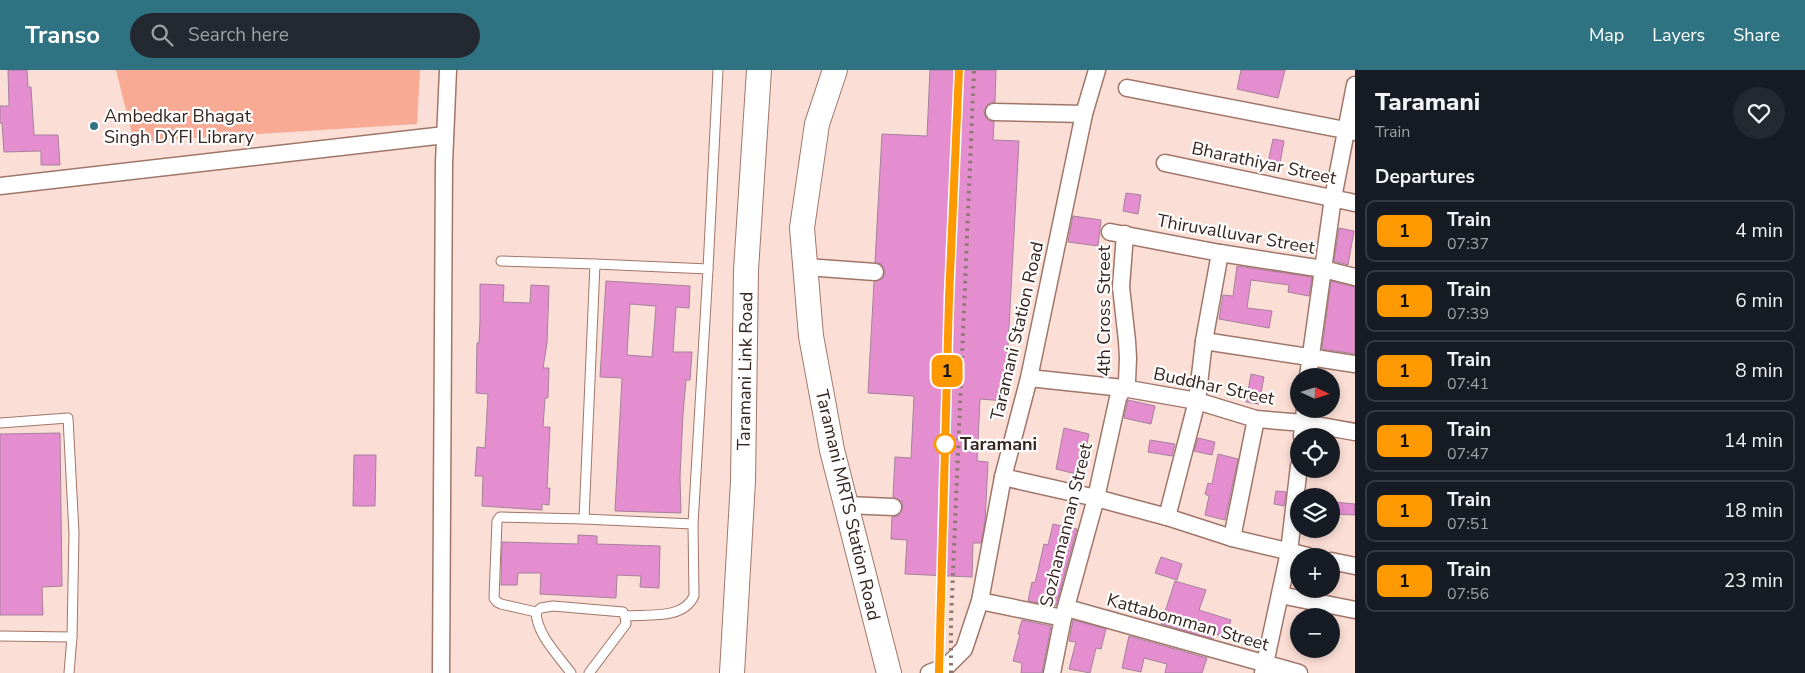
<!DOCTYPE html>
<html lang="en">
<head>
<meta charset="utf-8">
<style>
  :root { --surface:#171b24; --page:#242831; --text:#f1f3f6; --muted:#9ea1a6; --line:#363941; --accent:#2f7383 }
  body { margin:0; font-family:"Nunito Sans",sans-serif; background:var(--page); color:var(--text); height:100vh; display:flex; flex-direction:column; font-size:19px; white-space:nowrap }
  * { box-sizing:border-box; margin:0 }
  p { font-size:16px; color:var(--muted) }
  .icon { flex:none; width:28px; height:28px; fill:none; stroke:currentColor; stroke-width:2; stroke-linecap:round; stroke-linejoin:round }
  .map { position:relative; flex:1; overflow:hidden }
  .details { display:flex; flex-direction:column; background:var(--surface); width:450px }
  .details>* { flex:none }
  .badge { padding:0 10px; border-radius:8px; font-size:18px; line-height:32px }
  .needle { width:32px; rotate:94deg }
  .fabs { position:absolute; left:1290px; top:298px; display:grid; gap:10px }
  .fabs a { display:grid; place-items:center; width:50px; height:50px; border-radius:50%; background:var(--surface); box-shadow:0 2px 8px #0003; font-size:25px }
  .map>.badge { position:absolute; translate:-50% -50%; box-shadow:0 0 0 2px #fff }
  h2 { padding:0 20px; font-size:19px; line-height:45px }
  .round { display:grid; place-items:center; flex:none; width:52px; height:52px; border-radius:26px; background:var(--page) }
  .headline { display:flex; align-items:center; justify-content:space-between; height:85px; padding:0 20px }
  h1 { font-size:24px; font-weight:800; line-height:38px }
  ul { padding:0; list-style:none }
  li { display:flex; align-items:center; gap:15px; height:62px; margin:0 10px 8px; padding:0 10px; border:2px solid var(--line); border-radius:10px }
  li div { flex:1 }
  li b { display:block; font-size:19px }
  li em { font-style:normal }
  li .badge { min-width:55px; font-weight:700; text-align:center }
  header { display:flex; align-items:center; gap:30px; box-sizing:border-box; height:70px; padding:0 25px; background:var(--accent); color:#fff }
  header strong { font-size:24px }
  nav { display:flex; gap:28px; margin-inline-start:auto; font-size:18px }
  .search { width:350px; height:45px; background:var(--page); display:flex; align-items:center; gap:12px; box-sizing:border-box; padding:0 18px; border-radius:28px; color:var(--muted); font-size:19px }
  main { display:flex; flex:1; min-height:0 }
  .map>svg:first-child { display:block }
  .green { fill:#f9aa95 }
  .building { fill:#e48ed0; stroke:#a5819c; fill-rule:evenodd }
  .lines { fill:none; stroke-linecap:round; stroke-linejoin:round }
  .lane-casing { stroke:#a1766a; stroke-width:11 }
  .street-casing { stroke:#a1766a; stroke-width:19 }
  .secondary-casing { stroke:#a1766a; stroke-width:26 }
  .lane { stroke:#fff; stroke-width:9 }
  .street { stroke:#fff; stroke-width:16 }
  .secondary { stroke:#fff; stroke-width:24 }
  .rail { stroke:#8e7771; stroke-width:4; stroke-dasharray:2.5 5; stroke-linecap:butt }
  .line-casing { stroke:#fff; stroke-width:11 }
  .line { stroke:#f90; stroke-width:8 }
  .poi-dot { fill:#2f7383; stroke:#fff; stroke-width:2 }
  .stop-dot { fill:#fff; stroke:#f90; stroke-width:2.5 }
  .labels { text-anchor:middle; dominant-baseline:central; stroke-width:4.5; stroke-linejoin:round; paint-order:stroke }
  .poi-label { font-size:18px; fill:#372520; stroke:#fff; text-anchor:start }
  .street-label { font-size:18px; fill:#372520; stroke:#fff }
  .stop-label { font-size:18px; font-weight:bold; fill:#372520; stroke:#fff; text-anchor:start }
</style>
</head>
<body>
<header>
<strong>Transo</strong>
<div class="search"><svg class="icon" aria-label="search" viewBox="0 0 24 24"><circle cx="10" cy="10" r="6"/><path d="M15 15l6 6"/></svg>Search here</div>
<nav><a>Map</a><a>Layers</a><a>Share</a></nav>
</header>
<main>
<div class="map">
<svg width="1355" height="603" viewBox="0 0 1355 603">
  <rect width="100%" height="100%" fill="#fbded5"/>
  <polygon class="green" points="116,0 420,0 417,54 134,72"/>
  <g class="building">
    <polygon points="8,0 27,0 28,17 31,17 34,65 58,65 60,95 41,95 41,81 4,82 2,53 0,53 0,36 9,36"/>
    <polygon points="930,0 996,0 995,32 990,33 986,36 984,41 985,46 988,50 994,52 993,70 1019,71 1005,331 980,329 977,391 988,392 985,452 981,473 973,473 972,507 905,504 907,470 891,469 892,447 898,446 903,438 902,432 893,427 895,387 911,388 914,326 868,323 874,212 883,208 885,202 881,194 875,192 882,64 927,66"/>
    <polygon points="1241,0 1285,0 1278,28 1237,19"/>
    <polygon points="1273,69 1284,71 1279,99 1267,97"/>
    <polygon points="1126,123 1141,125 1138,144 1123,141"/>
    <polygon points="1073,146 1101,150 1098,176 1068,172"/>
    <polygon points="1339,158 1354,161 1348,195 1334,191"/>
    <polygon points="1237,196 1312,207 1309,226 1288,222 1289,215 1251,210 1247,238 1272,241 1269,258 1219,249 1223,225 1233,226"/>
    <path d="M606 211 690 216 689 238 676 237 673 282H692L690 310H686L683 344 680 407 681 443 615 441 622 308 600 307ZM630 234 656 236 652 287 627 285Z"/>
    <polygon points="1331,211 1355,217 1355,284 1322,279"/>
    <polygon points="480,214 504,215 503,232 530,233 531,215 549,216 547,273 543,298 549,298 548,328 545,328 543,357 550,357 547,418 550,418 549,435 542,434 542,440 482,436 483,406 475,406 477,377 485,378 488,324 476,323 477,273 479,273 480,250"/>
    <polygon points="1251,304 1264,307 1259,334 1246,332"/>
    <polygon points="1128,330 1155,336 1151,354 1124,348"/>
    <polygon points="1064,358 1089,364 1080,405 1056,399"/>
    <polygon points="60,363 62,516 42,517 43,545 0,545 0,364"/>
    <polygon points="1198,368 1215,372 1212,385 1194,381"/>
    <polygon points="1150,370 1175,374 1172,386 1148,382"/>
    <polygon points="1218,384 1238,389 1225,450 1205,445 1209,426 1205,424 1208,413 1212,414"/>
    <polygon points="354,385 376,385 375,436 353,436"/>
    <polygon points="1276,421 1286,422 1284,436 1274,434"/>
    <polygon points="1334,432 1355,434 1355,445 1333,444"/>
    <polygon points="1053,454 1077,459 1056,536 1028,531 1032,512 1035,513 1044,474 1048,475"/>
    <polygon points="578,465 597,466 597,474 660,476 659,518 640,517 641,506 617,505 616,528 540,524 541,503 518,503 517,515 501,515 502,472 578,474"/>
    <polygon points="1161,487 1182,494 1177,510 1155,503"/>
    <polygon points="1175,511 1206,520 1199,540 1231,550 1225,567 1215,564 1213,569 1161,554"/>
    <polygon points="1022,550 1051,556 1042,603 1021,603 1022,593 1013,591 1020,564 1018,564"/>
    <polygon points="1073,550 1106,559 1101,579 1096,578 1090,603 1069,599 1076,572 1069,571"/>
    <polygon points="1129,566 1207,588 1202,603 1165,603 1167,594 1144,588 1141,602 1122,598"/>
  </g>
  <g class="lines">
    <defs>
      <g id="lane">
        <polyline points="501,191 595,194"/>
        <polyline points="708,199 718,0"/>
        <polyline points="0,353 68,348 74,463 72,567"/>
        <polyline points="584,449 693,454"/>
        <path d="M536 542 501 534 497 532 494 528 497 451 500 447 584 449 595 194 708 199 693 454 694 526C683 550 648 544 625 546"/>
        <polyline points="0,566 72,567 69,603"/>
        <path d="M571 603C558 585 537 565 536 542L541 538 553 536 623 542 625 546 626 554 589 603"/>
      </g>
      <g id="street">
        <polyline points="1127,18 1355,62"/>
        <polyline points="994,42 1084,44"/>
        <polyline points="1165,93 1355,133"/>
        <polyline points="0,116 445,65"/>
        <polyline points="1110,162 1220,183 1323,199 1355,207"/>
        <polyline points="806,197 875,202"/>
        <polyline points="1204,271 1355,294"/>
        <polyline points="1308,306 1333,128 1355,15"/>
        <polyline points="1029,308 1123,318 1197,331 1256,349 1304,353 1355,362"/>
        <polyline points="1302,366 1305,339"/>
        <polyline points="1003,407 1096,428 1167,447 1232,468 1308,486"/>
        <polyline points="846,435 893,437"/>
        <polyline points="1167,447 1197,331 1204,271 1220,183"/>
        <polyline points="1232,468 1256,349"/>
        <polyline points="1331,491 1355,496"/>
        <polyline points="1280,525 1355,540"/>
        <polyline points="980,531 1063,548"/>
        <polyline points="1067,538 1299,603"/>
        <polyline points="441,603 444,93 448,0"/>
        <polyline points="929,603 947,596 964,579 980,531 1003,407 1029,308 1084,44 1097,0"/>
        <polyline points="1052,603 1063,548 1096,428 1118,328 1127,311 1128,288 1127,271 1121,217 1125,164"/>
        <polyline points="1263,603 1289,482 1299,396"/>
      </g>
      <g id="secondary">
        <polyline points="835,0 817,54 802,158 811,266 832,380 889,603"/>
        <polyline points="732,603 743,411 746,200 759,0"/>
      </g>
    </defs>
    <use href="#lane" class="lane-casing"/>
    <use href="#street" class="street-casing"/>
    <use href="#secondary" class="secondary-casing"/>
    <use href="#lane" class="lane"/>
    <use href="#street" class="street"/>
    <use href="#secondary" class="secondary"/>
    <g class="rail">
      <polyline points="939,603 949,228 959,0"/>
      <polyline points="951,603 951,551 974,0"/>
    </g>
  </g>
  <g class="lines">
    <defs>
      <polyline id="line" points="939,603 949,228 959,0"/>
    </defs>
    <use href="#line" class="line-casing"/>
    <use href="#line" class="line"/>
  </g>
  <circle class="poi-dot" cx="94" cy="56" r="5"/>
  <circle class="stop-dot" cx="945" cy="374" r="10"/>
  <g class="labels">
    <g class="poi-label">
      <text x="104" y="46">Ambedkar Bhagat<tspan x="104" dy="21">Singh DYFI Library</tspan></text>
    </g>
    <g class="street-label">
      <text transform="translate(1264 93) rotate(12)">Bharathiyar Street</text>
      <text transform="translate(1236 164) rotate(10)">Thiruvalluvar Street</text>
      <text transform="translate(1104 241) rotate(-90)">4th Cross Street</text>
      <text transform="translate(1017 261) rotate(-77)">Taramani Station Road</text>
      <text transform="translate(745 301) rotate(-89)">Taramani Link Road</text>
      <text transform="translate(1214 316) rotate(12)">Buddhar Street</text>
      <text transform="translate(848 435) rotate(77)">Taramani MRTS Station Road</text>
      <text transform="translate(1066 455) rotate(-76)">Sozhamannan Street</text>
      <text transform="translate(1188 552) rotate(16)">Kattabomman Street</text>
    </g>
    <g class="stop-label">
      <text x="960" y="374">Taramani</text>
    </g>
  </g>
</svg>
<div class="fabs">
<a><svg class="needle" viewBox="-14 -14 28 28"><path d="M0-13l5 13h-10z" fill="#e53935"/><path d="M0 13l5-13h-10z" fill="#9ea1a6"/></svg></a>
<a><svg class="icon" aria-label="locate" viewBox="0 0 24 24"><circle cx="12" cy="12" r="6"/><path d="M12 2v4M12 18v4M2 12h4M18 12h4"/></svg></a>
<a><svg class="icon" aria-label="layers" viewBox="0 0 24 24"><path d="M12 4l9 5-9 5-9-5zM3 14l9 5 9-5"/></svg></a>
<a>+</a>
<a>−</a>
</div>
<b class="badge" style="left:947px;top:301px;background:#f90;color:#111">1</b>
</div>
<section class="details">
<div class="headline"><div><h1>Taramani</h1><p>Train</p></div><a class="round"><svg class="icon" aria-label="heart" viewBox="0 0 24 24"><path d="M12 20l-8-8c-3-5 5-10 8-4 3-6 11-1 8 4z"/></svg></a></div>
<h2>Departures</h2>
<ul>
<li><span class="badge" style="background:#f90;color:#111">1</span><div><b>Train</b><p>07:37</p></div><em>4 min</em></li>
<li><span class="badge" style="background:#f90;color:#111">1</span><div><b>Train</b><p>07:39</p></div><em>6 min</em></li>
<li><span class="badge" style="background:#f90;color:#111">1</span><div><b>Train</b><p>07:41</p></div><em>8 min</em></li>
<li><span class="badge" style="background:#f90;color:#111">1</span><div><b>Train</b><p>07:47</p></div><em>14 min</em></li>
<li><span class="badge" style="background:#f90;color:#111">1</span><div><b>Train</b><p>07:51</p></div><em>18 min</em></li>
<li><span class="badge" style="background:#f90;color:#111">1</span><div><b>Train</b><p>07:56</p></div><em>23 min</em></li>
</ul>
</section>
</main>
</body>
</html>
